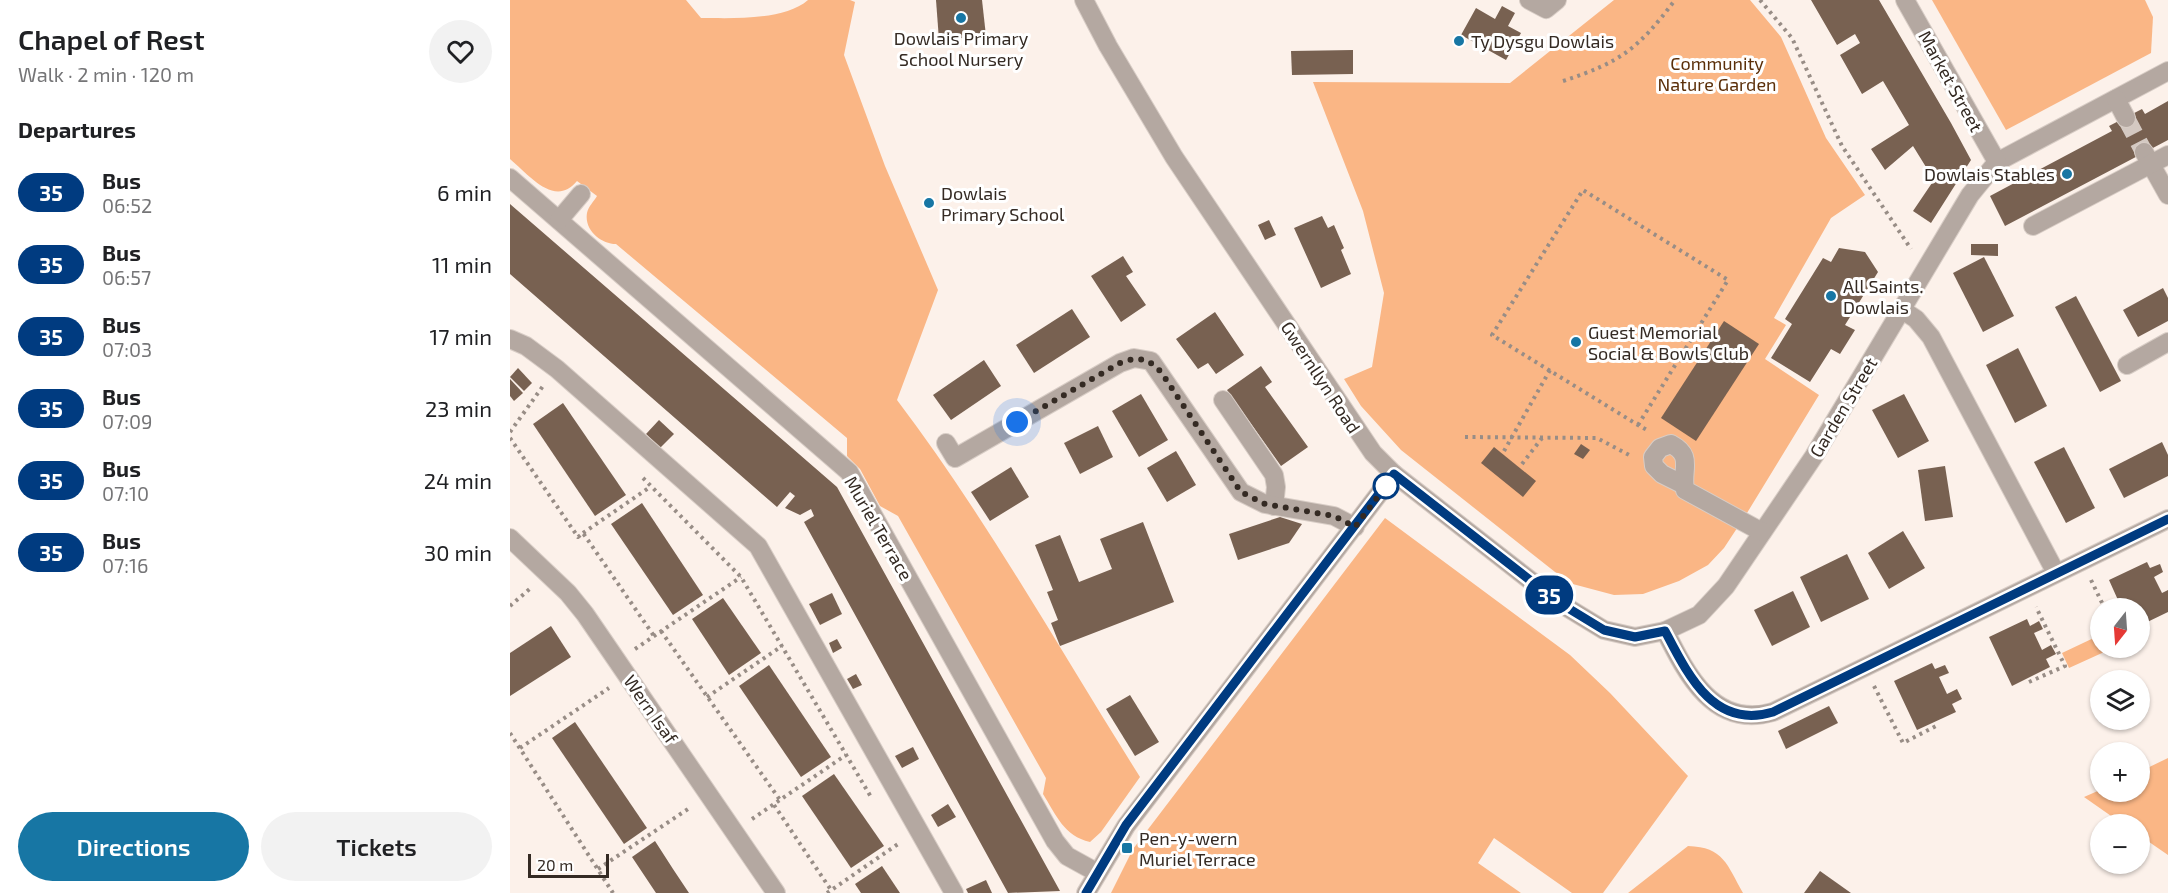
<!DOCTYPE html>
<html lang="en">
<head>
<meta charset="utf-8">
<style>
  :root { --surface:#fff; --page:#f2f2f2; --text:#202124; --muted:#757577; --accent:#1776a4 }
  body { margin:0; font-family:"Exo 2",sans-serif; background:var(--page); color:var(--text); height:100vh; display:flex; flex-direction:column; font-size:22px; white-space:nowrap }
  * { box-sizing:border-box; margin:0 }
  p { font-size:20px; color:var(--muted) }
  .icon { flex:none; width:33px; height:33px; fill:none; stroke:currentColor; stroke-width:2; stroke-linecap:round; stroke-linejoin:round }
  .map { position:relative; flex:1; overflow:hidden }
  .panel { display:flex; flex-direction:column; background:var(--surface); width:510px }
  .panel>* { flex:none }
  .badge { padding:0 12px; border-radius:20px; font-size:21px; line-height:39px }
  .needle { width:39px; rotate:197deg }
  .tools { position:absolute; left:1580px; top:598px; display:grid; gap:12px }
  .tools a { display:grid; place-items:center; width:60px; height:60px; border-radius:50%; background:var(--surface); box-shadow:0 2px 4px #0004; font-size:30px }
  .scale { position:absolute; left:18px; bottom:15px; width:81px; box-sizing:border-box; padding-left:6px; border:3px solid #342a23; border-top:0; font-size:16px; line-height:21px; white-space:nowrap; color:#342a23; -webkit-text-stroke:4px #fff; paint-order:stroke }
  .you { position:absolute; width:30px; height:30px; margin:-15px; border:4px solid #fff; border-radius:50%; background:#1a73e8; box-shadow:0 0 0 9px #1a73e833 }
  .map>.badge { position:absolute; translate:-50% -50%; box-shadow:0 0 0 3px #fff }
  h2 { padding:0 18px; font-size:22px; line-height:54px }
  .round { display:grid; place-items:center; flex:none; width:63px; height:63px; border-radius:32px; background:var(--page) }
  .summary { display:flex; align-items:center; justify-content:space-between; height:102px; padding:0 18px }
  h1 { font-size:28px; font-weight:600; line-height:45px }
  .action { display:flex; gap:12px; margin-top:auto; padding:12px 18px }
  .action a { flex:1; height:69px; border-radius:36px; background:var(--accent); color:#fff; font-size:24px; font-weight:600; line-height:69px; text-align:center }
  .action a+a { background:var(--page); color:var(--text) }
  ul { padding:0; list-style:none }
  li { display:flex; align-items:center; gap:18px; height:72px; padding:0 18px }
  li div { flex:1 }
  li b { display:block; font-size:22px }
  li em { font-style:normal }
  li .badge { min-width:66px; font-weight:700; text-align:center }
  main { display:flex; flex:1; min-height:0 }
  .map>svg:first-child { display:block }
  .green { fill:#fab685 }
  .building { fill:#786151 }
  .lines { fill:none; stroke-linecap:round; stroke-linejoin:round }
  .minor-tunnel { stroke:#d4c9c2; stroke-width:18; stroke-dasharray:18 9; stroke-linecap:butt }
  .minor-casing { stroke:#d8cdc6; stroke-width:20 }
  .path { stroke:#988d86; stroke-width:4; stroke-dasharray:3 4.5; stroke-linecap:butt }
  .minor { stroke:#b4a8a1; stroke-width:18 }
  .line-casing { stroke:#fff; stroke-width:14 }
  .line { stroke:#003b80; stroke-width:9 }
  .walk { stroke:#342a23; stroke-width:6; stroke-dasharray:0 10.8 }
  .poi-dot { fill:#1776a4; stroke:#fff; stroke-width:2 }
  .stop-dot { fill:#fff; stroke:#003b80; stroke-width:3 }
  .labels { text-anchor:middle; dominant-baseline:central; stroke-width:6; stroke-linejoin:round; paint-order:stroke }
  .poi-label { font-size:18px; fill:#342a23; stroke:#fff; text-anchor:start }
  .park-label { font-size:18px; fill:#5b2f09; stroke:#fff }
  .street-label { font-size:18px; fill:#342a23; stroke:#fff }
</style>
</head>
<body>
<main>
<section class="panel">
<div class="summary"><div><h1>Chapel of Rest</h1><p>Walk · 2 min · 120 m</p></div><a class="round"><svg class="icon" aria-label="heart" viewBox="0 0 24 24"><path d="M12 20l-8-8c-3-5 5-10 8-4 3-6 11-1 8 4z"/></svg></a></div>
<h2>Departures</h2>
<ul>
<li><span class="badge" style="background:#003b80;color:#fff">35</span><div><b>Bus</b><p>06:52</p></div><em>6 min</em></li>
<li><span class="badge" style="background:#003b80;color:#fff">35</span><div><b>Bus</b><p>06:57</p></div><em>11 min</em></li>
<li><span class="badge" style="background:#003b80;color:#fff">35</span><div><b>Bus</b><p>07:03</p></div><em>17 min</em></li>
<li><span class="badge" style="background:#003b80;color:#fff">35</span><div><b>Bus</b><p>07:09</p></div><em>23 min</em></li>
<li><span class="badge" style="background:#003b80;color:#fff">35</span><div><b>Bus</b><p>07:10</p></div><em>24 min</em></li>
<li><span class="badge" style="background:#003b80;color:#fff">35</span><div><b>Bus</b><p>07:16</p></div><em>30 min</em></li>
</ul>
<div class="action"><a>Directions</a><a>Tickets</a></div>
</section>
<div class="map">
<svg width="1658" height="893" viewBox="0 0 1658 893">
  <rect width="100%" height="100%" fill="#fcf1ea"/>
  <g class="green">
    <path d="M0 0H176L191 18C222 18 274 21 298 0H340L345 2 334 55 375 166 428 290 387 400C477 519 550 650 630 777L591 832 580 842C554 836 546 815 533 794L536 778 388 516 370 506 350 469 337 456V438L106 244C91 244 74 230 77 213 78 207 84 201 87 196L67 181C45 208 20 176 0 159Z"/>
    <polygon points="1104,0 1240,0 1271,37 1316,138 1355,195 1321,218 1264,318 1276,325 1255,359 1309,395 1237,513 1214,548 1198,565 1169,581 1133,594 1104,595 1059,583 891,450 851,406 834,379 862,367 874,293 853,211 803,82 1000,83"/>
    <polygon points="1422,0 1635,0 1643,17 1641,53 1496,130"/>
    <polygon points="875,518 1060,655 1100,693 1178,776 1093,893 1062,893 984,838 968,863 1011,893 601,893 623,849"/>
    <polygon points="1590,635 1590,648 1603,648 1559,668 1552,653"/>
    <polygon points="1658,758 1658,855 1629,835 1629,825 1614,825 1574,797 1590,790 1590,792 1629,792 1629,772"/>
    <path d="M1178 846C1214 847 1217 865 1233 893H1118Z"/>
  </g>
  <g class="building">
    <polygon points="426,0 472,0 476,36 429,40"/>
    <polygon points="1301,0 1369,0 1441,123 1461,160 1421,223 1403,211 1424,180 1403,146 1375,170 1361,149 1399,125 1373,81 1352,94 1330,55 1350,43 1345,34 1327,45"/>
    <polygon points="992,6 1005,13 998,26 1011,33 996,60 951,35 966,8 985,19"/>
    <polygon points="843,50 843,74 782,75 781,51"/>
    <polygon points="1658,101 1658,140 1495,226 1480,196 1602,131 1599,126 1632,109 1635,114"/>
    <polygon points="0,204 327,487 550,891 498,893 294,522 304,516 301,509 290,515 275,508 285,496 280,492 267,507 0,274"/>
    <polygon points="812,216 818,228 824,225 834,248 831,250 841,274 811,288 784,228"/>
    <polygon points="759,220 766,235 755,240 748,225"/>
    <polygon points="1461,244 1488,244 1488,256 1461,255"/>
    <polygon points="1329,248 1355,252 1368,272 1335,325 1345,330 1330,354 1321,349 1300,382 1261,358 1282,324 1275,319 1313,258 1321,262"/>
    <polygon points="613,256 623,272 616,276 636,305 611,322 581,276"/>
    <polygon points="1474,257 1504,316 1473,332 1443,273"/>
    <polygon points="1653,288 1658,298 1658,321 1628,337 1613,310"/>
    <polygon points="1566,296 1611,381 1590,392 1545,307"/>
    <polygon points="562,309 580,337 524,373 506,345"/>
    <polygon points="705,312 734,355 706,374 698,363 688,369 666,339"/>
    <polygon points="1214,321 1249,344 1186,441 1151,418"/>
    <polygon points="1508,348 1537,406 1505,423 1476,365"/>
    <polygon points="474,360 491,386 441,420 423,395"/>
    <polygon points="751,366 762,382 755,387 798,447 771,466 717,390"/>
    <polygon points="8,368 22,383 14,391 0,377"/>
    <polygon points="0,379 13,393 4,401 0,396"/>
    <polygon points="631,394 658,440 629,457 602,411"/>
    <polygon points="1394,394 1419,441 1388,458 1362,410"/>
    <polygon points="53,403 116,495 85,516 23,424"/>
    <polygon points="149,420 164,434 150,448 136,434"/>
    <polygon points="588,426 603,457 570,474 554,443"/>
    <polygon points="1652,442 1658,455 1658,476 1614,498 1599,469"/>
    <polygon points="1071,444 1080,450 1073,459 1064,454"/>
    <polygon points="984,447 1026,481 1013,497 971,463"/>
    <polygon points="1554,447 1585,508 1556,523 1524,462"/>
    <polygon points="666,451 686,485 657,502 637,468"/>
    <polygon points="1435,466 1443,517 1415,521 1408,470"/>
    <polygon points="501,467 519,497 480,521 461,492"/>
    <polygon points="132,503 193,595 163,615 101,524"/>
    <polygon points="770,517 792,524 779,543 728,560 719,534"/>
    <polygon points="633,522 664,602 550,646 541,623 548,620 537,592 543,590 525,545 550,535 569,582 602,569 590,539"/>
    <polygon points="1393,531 1415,568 1379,589 1358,553"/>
    <polygon points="1337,554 1359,599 1311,622 1290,577"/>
    <polygon points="1637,562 1640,568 1650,564 1653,572 1644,577 1652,593 1658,590 1658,612 1629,626 1629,609 1612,609 1599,580"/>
    <polygon points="1283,591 1300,627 1262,646 1244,610"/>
    <polygon points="322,593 332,614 310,625 299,604"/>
    <polygon points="213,598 251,653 219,675 182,619"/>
    <polygon points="1517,619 1520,626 1529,621 1533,629 1524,633 1532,650 1541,645 1546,654 1536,659 1540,667 1502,686 1479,637"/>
    <polygon points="41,626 61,657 0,696 0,653"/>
    <polygon points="327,639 332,648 323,653 319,643"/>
    <polygon points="1422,663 1425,669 1435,665 1439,673 1429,677 1437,694 1447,689 1452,699 1442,704 1446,712 1407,730 1384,681"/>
    <polygon points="259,665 321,757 291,777 229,686"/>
    <polygon points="346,674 352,685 343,689 337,679"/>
    <polygon points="620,695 649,742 625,756 596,709"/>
    <polygon points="1319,706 1328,723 1276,749 1268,731"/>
    <polygon points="65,722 137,828 114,844 42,738"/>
    <polygon points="403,747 409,759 392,768 385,756"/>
    <polygon points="324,774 374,846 341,868 292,796"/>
    <polygon points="438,804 446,817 428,827 421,815"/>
    <polygon points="145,841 163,869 179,893 146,893 122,857"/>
    <polygon points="372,866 390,893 351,893 345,884"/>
    <polygon points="1310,871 1341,893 1294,893"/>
    <polygon points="476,880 482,893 458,893 456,889"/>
  </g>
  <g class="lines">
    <polyline class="minor-tunnel" points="1616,118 1634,152"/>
    <defs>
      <g id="minor">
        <polyline points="574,0 598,46 664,157 863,453 884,474 1048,602 1094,630 1125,637 1155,631 1189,615 1216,586 1304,456 1460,195 1487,162 1658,71"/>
        <polyline points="1019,0 1036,9 1047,0"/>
        <polyline points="1395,0 1487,162"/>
        <polyline points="1606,99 1616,118"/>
        <polyline points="1634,152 1658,195"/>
        <polyline points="0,178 339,472 545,841 557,856 586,872"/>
        <polyline points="49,220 71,194"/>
        <polyline points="1523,226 1658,155"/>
        <polyline points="1391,309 1406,319 1421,337 1546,573"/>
        <polyline points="0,339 16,346 47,369 248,546 444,893"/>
        <polyline points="1617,365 1658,342"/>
        <polyline points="713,400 764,475 766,487 764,506"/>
        <polyline points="436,443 445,458 610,363 624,358 641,361 731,492 755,504 824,516 845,527"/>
        <path d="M1174 485 1152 474 1144 466 1143 457 1150 448 1161 444C1184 456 1171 469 1175 490L1252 532"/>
        <polyline points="0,538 58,593 75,614 266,893"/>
        <path d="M1155 631C1177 675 1204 729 1263 712L1658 519"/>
        <polyline points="576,893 616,826 884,474"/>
      </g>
    </defs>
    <use href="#minor" class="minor-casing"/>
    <g class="path">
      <polyline points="1250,0 1282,38 1332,146 1401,249"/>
      <path d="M1053 81C1111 62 1128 49 1165 0"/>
      <polyline points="1128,425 1218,280 1073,190 982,335 1128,425 1137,430"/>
      <polyline points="0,432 33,386"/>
      <polyline points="955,437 1087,438 1121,456"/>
      <polyline points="0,438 68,537 73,533 144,636"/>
      <polyline points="994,451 1040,370"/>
      <polyline points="1012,464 1032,438"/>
      <polyline points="133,478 231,577 361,797"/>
      <polyline points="73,533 140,487"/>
      <polyline points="1581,580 1595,609"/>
      <polyline points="0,606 22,587"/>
      <polyline points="151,631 270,800"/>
      <polyline points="1629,631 1641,626"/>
      <polyline points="125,649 231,577"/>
      <polyline points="1519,682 1555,666 1526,607"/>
      <polyline points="1364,686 1393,743 1428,725"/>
      <polyline points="197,697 272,646"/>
      <polyline points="0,733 103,893"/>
      <polyline points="10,748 99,688"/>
      <polyline points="264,805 321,890"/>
      <polyline points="242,819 336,755"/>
      <polyline points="88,869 181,807"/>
      <polyline points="317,893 391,842"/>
    </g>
    <use href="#minor" class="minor"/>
  </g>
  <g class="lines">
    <defs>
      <path id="line" d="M576 893 616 825 884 474 1048 602 1094 630 1125 637 1155 631C1178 675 1204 730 1263 712L1658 519"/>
    </defs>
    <use href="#line" class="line-casing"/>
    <use href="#line" class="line"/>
    <path class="walk" d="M507 422 610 363C628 356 638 358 651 372L731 492 755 504 824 516 845 527 876 486"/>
  </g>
  <g class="poi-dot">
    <circle cx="451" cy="18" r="6"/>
    <circle cx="949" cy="41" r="6"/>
    <circle cx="1557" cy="174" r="6"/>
    <circle cx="419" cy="203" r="6"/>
    <circle cx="1321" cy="296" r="6"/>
    <circle cx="1066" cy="342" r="6"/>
    <rect x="611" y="842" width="12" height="12" rx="3"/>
  </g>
  <circle class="stop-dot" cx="876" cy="486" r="12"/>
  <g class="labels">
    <g class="poi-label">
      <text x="451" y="38" text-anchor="middle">Dowlais Primary<tspan x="451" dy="21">School Nursery</tspan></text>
      <text x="961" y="41">Ty Dysgu Dowlais</text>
      <text x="1545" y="174" text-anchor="end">Dowlais Stables</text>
      <text x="431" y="193">Dowlais<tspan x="431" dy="21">Primary School</tspan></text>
      <text x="1333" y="286">All Saints.<tspan x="1333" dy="21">Dowlais</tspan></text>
      <text x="1078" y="332">Guest Memorial<tspan x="1078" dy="21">Social &amp; Bowls Club</tspan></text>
      <text x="629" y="838">Pen-y-wern<tspan x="629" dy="21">Muriel Terrace</tspan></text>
    </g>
    <g class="park-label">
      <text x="1207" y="63">Community<tspan x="1207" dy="21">Nature Garden</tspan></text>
    </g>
    <g class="street-label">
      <text transform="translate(1441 81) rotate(61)">Market Street</text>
      <text transform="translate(811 377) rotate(57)">Gwernllyn Road</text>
      <text transform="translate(1333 407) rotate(-59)">Garden Street</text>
      <text transform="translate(369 528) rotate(60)">Muriel Terrace</text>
      <text transform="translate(141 709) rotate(55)">Wern Isaf</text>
    </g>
  </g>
</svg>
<div class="tools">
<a><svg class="needle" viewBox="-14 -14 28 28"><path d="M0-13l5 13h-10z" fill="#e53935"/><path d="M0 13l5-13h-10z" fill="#757577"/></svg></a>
<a><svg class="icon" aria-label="layers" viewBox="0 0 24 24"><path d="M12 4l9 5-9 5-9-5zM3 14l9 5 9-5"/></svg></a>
<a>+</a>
<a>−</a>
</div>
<div class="scale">20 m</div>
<div class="you" style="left:507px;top:422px"></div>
<b class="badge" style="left:1039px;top:595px;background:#003b80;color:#fff">35</b>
</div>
</main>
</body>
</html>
